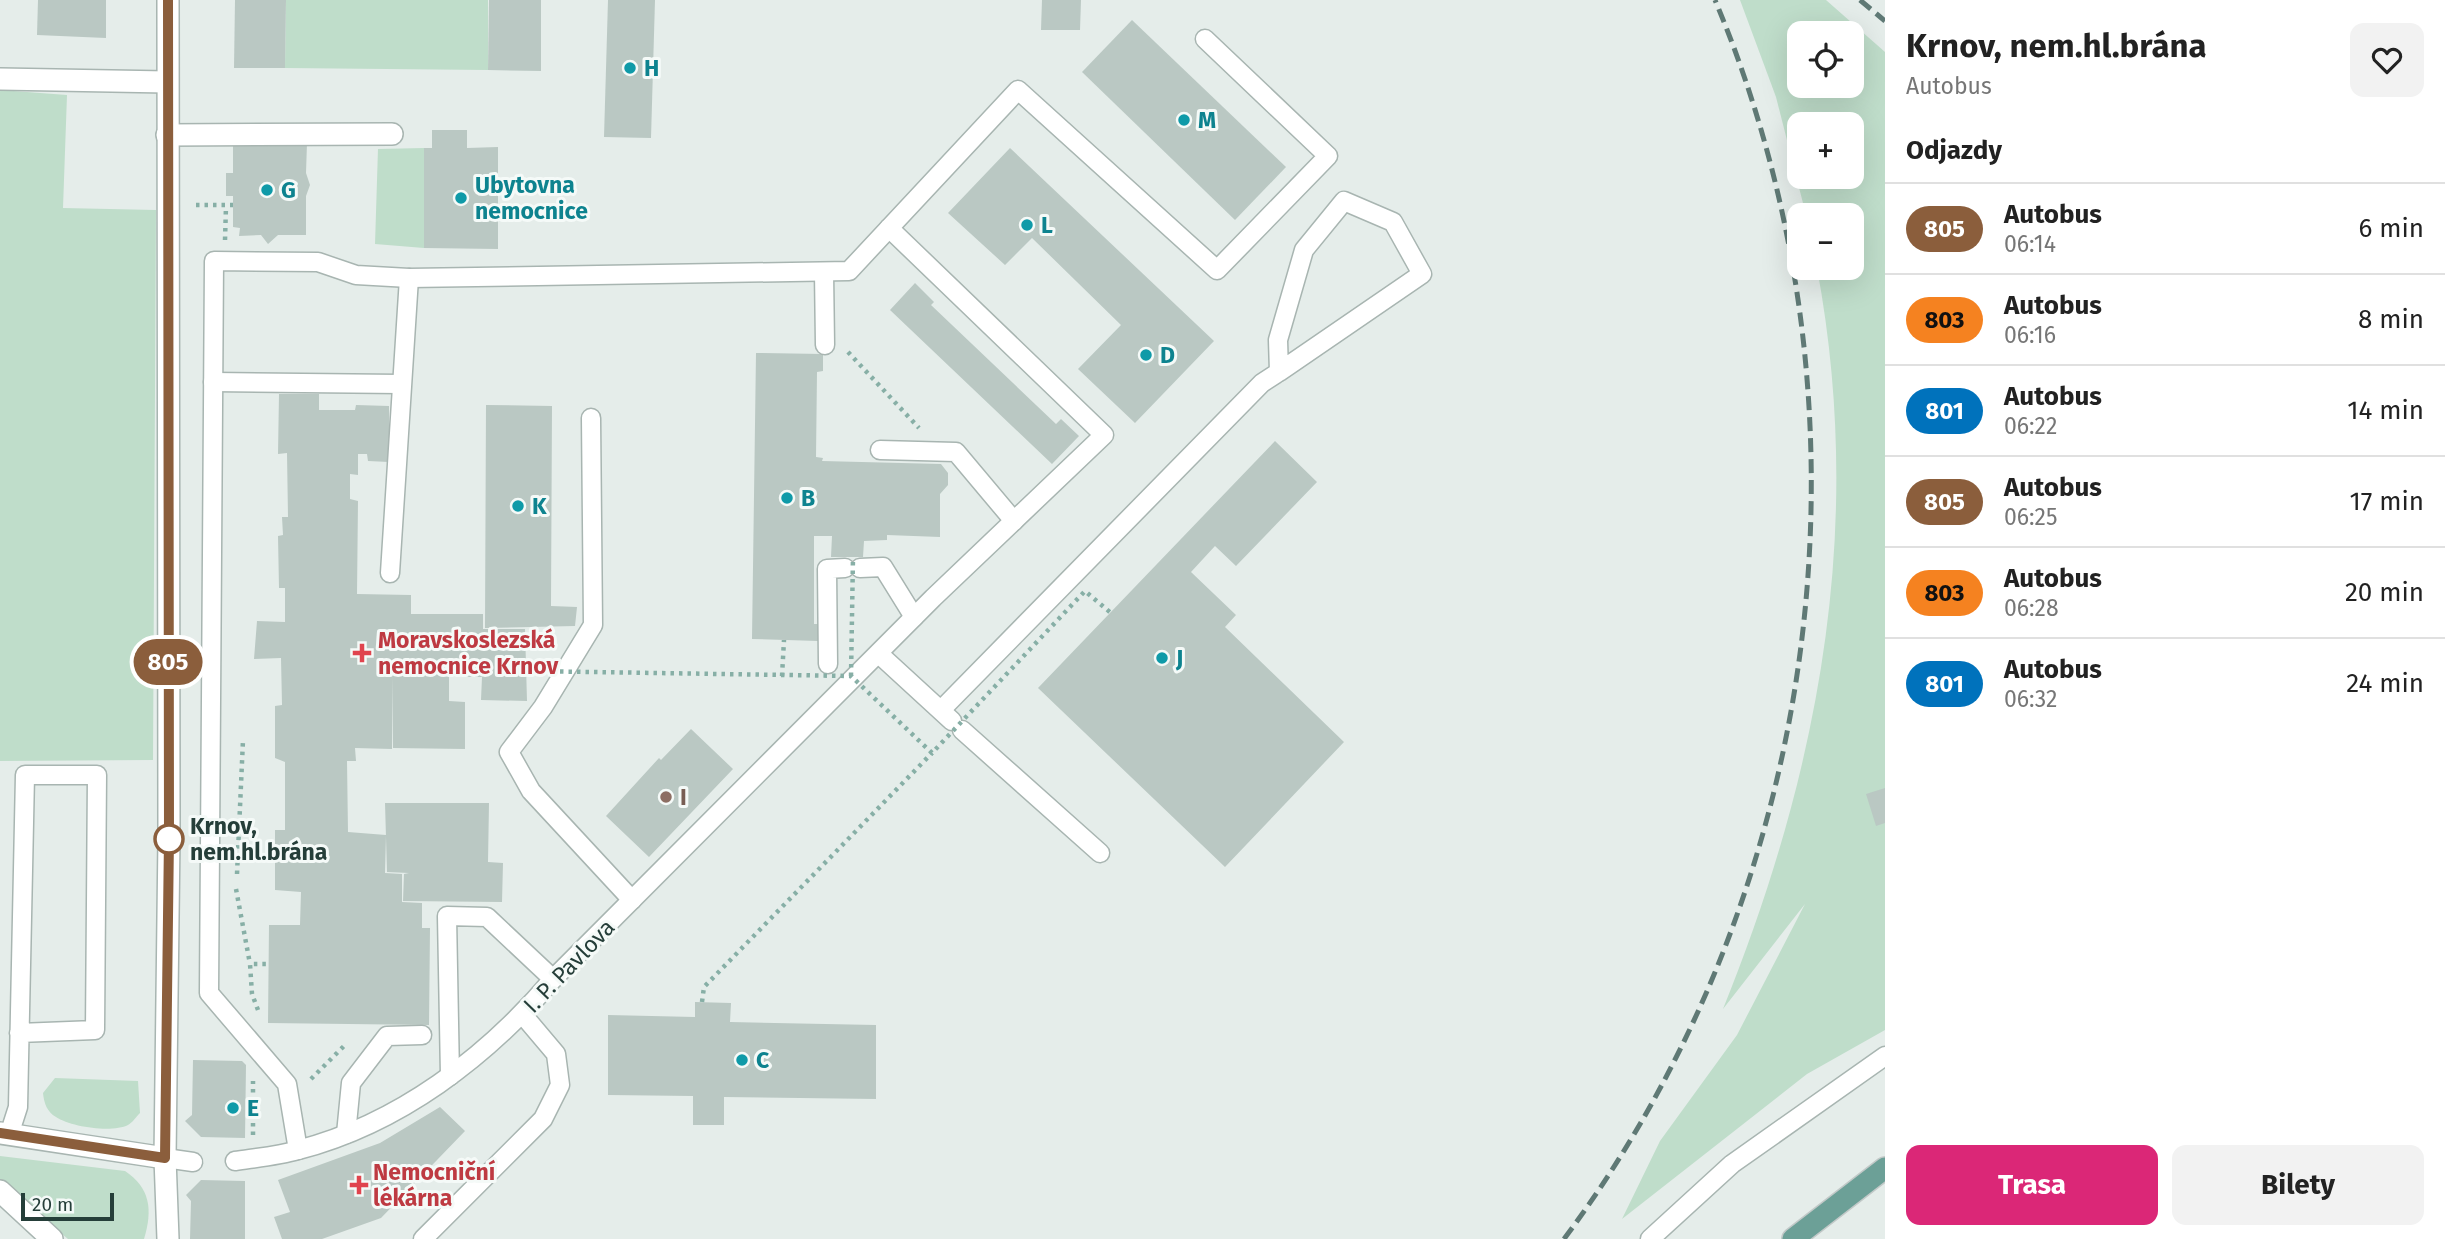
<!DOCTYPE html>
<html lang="pl">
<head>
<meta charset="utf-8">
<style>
  :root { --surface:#fff; --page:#f2f2f2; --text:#222; --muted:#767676; --line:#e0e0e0; --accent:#db2777 }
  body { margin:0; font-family:"Fira Sans",sans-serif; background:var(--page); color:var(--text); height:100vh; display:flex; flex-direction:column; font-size:26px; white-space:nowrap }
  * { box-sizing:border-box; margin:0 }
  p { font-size:23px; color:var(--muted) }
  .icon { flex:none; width:38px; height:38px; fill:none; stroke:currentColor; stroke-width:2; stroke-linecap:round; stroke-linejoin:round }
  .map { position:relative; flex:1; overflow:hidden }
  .details { display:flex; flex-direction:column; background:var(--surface); width:560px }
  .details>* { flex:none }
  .badge { padding:0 14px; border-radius:23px; font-size:24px; line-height:46px }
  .buttons { position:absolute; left:1787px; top:21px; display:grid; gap:14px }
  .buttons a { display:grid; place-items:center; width:77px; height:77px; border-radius:14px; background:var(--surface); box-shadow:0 7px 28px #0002; font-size:35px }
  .scale { position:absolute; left:21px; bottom:18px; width:93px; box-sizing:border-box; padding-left:7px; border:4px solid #253e39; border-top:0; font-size:19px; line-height:24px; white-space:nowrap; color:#253e39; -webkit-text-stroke:5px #f5faf8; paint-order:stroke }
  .map>.badge { position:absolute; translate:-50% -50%; box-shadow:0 0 0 4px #fff }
  h2 { padding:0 21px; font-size:26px; line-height:63px }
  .round { display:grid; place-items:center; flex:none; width:74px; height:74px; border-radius:14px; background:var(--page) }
  .headline { display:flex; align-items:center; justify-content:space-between; height:119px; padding:0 21px }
  h1 { font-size:33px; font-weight:700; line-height:52px }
  .cta { display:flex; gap:14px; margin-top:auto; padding:14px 21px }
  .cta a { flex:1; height:80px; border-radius:14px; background:var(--accent); color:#fff; font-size:28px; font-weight:700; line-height:80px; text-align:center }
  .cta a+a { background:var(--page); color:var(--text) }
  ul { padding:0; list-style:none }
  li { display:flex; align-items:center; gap:21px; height:91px; padding:0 21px; border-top:2px solid var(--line) }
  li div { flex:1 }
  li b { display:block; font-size:26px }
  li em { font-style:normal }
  li .badge { min-width:77px; font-weight:700; text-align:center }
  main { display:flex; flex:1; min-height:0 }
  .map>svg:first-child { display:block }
  .green { fill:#bfddca; fill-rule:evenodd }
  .building { fill:#bac8c3 }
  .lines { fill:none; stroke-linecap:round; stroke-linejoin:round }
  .service-casing { stroke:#a8b5b1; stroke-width:21 }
  .minor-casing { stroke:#a8b5b1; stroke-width:24 }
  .primary-casing { stroke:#c2c9c8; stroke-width:24 }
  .path { stroke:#87afa6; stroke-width:4.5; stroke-dasharray:3.5 5; stroke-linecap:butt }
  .service { stroke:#fff; stroke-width:18 }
  .minor { stroke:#fff; stroke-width:21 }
  .primary { stroke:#6ca097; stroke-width:21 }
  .rail { stroke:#5f7975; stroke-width:5; stroke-dasharray:14 7; stroke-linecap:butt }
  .path-bridge { stroke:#87afa6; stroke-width:4.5; stroke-dasharray:3.5 5; stroke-linecap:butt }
  .line-casing { stroke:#fff; stroke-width:16 }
  .line { stroke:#8b5e3c; stroke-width:10 }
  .culture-dot { fill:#0f9aa8; stroke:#f5faf8; stroke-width:2.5 }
  .health-dot { fill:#e0444e; stroke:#f5faf8; stroke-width:2.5 }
  .education-dot { fill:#8d6e63; stroke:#f5faf8; stroke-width:2.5 }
  .stop-dot { fill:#fff; stroke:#8b5e3c; stroke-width:3.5 }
  .labels { text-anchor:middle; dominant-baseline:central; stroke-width:6; stroke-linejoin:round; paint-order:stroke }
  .culture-label { font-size:23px; font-weight:bold; fill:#0d838f; stroke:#f5faf8; text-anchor:start }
  .health-label { font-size:23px; font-weight:bold; fill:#be3a42; stroke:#f5faf8; text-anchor:start }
  .education-label { font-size:23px; font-weight:bold; fill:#785e54; stroke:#f5faf8; text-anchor:start }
  .stop-label { font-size:23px; font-weight:bold; fill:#253e39; stroke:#f5faf8; text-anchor:start }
  .street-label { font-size:23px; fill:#253e39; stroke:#f5faf8 }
</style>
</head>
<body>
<main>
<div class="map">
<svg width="1885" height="1239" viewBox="0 0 1885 1239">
  <rect width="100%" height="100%" fill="#e5edea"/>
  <g class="green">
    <polygon points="286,0 488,0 488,70 285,68"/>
    <path d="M1740 0H1826L1885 52V1030L1807 1074 1622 1219 1660 1141 1737 1035 1805 904 1723 1009C1820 769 1865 526 1817 268H1852V215H1806L1776 97ZM1799 33H1852V86H1799ZM1799 124H1852V177H1799Z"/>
    <polygon points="0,90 67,95 63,208 156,210 153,760 0,761"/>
    <polygon points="424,148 424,248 375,244 378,149"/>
    <path d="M55 1078 138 1081 140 1113C136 1117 132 1123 128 1125 112 1133 71 1127 56 1117 47 1112 44 1103 43 1093Z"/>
    <path d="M0 1156 125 1171C150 1188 153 1209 144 1239H68L0 1182Z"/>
  </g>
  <g class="building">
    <polygon points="38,0 106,0 106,38 37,35"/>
    <polygon points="235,0 286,0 285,68 234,68"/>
    <polygon points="489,0 541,0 541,71 488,70"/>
    <polygon points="608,0 655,0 651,138 604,137"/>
    <polygon points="1042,0 1081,0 1080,30 1041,30"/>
    <polygon points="1132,20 1286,167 1235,220 1082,72"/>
    <polygon points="432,130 467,130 467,148 498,147 498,249 424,248 424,148 432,148"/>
    <polygon points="233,142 307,143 306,173 310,185 306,196 306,235 278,235 268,244 261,235 239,236 240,228 233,227 233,196 226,196 226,173 233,173"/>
    <polygon points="1010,148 1214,341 1135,423 1078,369 1121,325 1032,238 1005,265 948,213"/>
    <polygon points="915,283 934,302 931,305 1056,424 1061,419 1079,436 1052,464 890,310"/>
    <polygon points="756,353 823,354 823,371 817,372 816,457 823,458 822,461 941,464 948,473 948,485 940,494 940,537 887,535 887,540 864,541 863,557 831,557 832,536 814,536 814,624 819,624 818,641 752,639"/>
    <polygon points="279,394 319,394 319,410 355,410 356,405 389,406 389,462 368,461 367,454 358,454 358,475 350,474 350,499 358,501 357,594 411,595 411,614 483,614 483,629 525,629 527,701 481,700 482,677 449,677 449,701 465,702 465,749 393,748 392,676 392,749 355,748 356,761 347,761 348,832 386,835 385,873 402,874 402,902 422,903 422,928 430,928 429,1025 268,1023 269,925 300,925 301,892 275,890 275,830 285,830 285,762 275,758 275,706 282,705 281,658 254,659 257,621 285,622 285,588 279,588 278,536 283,535 282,517 288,517 287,453 278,454"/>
    <polygon points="486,405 552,406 551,606 577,607 575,626 485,628"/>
    <polygon points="1275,441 1317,482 1236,566 1215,546 1191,572 1236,615 1225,627 1344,742 1225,867 1038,688"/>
    <polygon points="691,729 733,769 649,857 606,816 659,758 661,760"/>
    <polygon points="1885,788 1885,823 1876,826 1866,794"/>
    <polygon points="385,803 489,803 488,862 503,863 502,902 403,901 404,874 409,873 387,872"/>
    <polygon points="695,1002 731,1003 730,1022 876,1025 876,1099 724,1097 724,1125 693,1125 693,1096 608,1095 608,1015 695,1017"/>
    <polygon points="193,1060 242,1061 246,1065 245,1138 201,1137 185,1121 192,1115"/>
    <polygon points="440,1107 465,1131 381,1218 322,1239 282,1239 274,1217 290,1212 278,1180 380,1143"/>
    <polygon points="201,1180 245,1181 245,1239 190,1239 191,1201 186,1195"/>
  </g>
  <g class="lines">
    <defs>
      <g id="service">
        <polyline points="824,272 825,345"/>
        <polyline points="213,382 401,384"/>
        <polyline points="591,418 593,625 543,707 509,752 531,791 632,900"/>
        <polyline points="880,450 956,452 1014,521"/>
        <polyline points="860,568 883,567 914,617"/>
        <polyline points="390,573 409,278"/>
        <polyline points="879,654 952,721"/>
        <polyline points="828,664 827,569 845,568"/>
        <polyline points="941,710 1262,383 1279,372 1422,274 1393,222 1344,201 1304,250 1278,340 1279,372"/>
        <polyline points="962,730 1100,853"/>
        <polyline points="450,1076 447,916 487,917 553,979"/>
        <polyline points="346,1134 351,1083 387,1036 422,1035"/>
        <polyline points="9,1135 18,1107 25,775 97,775 95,1030 19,1033"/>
        <polyline points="298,1150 287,1084 209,993 214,261 318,262 356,275 409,278 849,271 1018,90 1217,270 1328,156 1205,39"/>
        <polyline points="165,1158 193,1162"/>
        <path d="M235 1161C255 1158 278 1156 298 1150 399 1124 487 1057 553 979L933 598 1104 435 889 228"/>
        <polyline points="423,1239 543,1119 560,1085 556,1054 523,1015"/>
        <polyline points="1650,1239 1732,1164 1885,1056"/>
      </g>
      <g id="minor">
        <polyline points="168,0 169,837 165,1158 168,1239"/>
        <polyline points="0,79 167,82"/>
        <polyline points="167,135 392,134"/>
        <polyline points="0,1133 165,1158"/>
        <polyline points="0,1191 52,1239"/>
      </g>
      <polyline id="primary" points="1793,1239 1885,1168"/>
    </defs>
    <use href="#service" class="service-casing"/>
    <use href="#minor" class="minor-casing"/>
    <use href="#primary" class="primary-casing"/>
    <g class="path">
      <polyline points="196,205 233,205"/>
      <polyline points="225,240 226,206"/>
      <polyline points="848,352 919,428"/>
      <polyline points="782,676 784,640"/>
      <polyline points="237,874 243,740"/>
      <polyline points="236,889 250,964"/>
      <polyline points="702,1002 704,987 932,753"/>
      <polyline points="258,1010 252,994 250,964 268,964"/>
      <polyline points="311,1079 347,1043"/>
      <polyline points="253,1135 253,1081"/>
    </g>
    <use href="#service" class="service"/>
    <use href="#minor" class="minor"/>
    <use href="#primary" class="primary"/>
    <g class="rail">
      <polyline points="1860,0 1885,21"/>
      <path d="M1564 1239C1827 887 1885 404 1715 0"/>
    </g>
    <g class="path-bridge">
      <polyline points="526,671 851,676 932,753 1085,591 1111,613"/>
      <polyline points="851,676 853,557"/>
    </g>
  </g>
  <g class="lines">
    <defs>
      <polyline id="line" points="0,1133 165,1158 169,837 168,0"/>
    </defs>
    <use href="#line" class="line-casing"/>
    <use href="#line" class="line"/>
  </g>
  <g class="culture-dot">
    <circle cx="630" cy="68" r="7"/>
    <circle cx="1184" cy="120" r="7"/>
    <circle cx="267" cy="190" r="7"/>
    <circle cx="461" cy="198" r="7"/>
    <circle cx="1027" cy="225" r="7"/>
    <circle cx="1146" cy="355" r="7"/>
    <circle cx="787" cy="498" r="7"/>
    <circle cx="518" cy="506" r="7"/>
    <circle cx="1162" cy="658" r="7"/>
    <circle cx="742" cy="1060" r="7"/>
    <circle cx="233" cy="1108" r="7"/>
  </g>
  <g class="health-dot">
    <path d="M358.5 642.5h7v7h7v7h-7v7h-7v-7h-7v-7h7z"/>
    <path d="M355.5 1174.5h7v7h7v7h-7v7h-7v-7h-7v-7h7z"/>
  </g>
  <circle class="education-dot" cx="666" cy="797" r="7"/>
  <circle class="stop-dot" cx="169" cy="839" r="14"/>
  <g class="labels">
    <g class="culture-label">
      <text x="644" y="68">H</text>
      <text x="1198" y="120">M</text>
      <text x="475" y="185">Ubytovna<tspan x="475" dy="26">nemocnice</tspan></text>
      <text x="281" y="190">G</text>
      <text x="1041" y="225">L</text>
      <text x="1160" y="355">D</text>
      <text x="801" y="498">B</text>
      <text x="532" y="506">K</text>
      <text x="1176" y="658">J</text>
      <text x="756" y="1060">C</text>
      <text x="247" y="1108">E</text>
    </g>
    <g class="health-label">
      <text x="378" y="640">Moravskoslezská<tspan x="378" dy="26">nemocnice Krnov</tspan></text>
      <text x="373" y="1172">Nemocniční<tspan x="373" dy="26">lékárna</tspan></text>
    </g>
    <g class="education-label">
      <text x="680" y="797">I</text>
    </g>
    <g class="stop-label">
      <text x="190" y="826">Krnov,<tspan x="190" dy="26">nem.hl.brána</tspan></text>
    </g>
    <g class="street-label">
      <text transform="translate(569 966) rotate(-46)">I. P. Pavlova</text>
    </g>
  </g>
</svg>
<div class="buttons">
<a><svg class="icon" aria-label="locate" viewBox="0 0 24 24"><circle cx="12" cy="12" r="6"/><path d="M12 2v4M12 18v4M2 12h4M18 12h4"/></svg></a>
<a>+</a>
<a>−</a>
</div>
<div class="scale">20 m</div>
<b class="badge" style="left:168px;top:662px;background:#8b5e3c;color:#fff">805</b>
</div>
<section class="details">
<div class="headline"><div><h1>Krnov, nem.hl.brána</h1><p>Autobus</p></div><a class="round"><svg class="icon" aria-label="heart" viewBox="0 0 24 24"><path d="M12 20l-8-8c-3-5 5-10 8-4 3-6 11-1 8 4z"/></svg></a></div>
<h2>Odjazdy</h2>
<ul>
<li><span class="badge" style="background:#8b5e3c;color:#fff">805</span><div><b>Autobus</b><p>06:14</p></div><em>6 min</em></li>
<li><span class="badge" style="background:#f58220;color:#111">803</span><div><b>Autobus</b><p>06:16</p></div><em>8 min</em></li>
<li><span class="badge" style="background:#0072bc;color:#fff">801</span><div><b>Autobus</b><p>06:22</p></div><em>14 min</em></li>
<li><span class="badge" style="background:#8b5e3c;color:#fff">805</span><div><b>Autobus</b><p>06:25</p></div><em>17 min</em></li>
<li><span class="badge" style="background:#f58220;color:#111">803</span><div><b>Autobus</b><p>06:28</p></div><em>20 min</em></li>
<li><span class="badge" style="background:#0072bc;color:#fff">801</span><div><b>Autobus</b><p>06:32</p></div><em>24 min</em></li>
</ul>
<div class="cta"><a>Trasa</a><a>Bilety</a></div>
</section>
</main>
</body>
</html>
